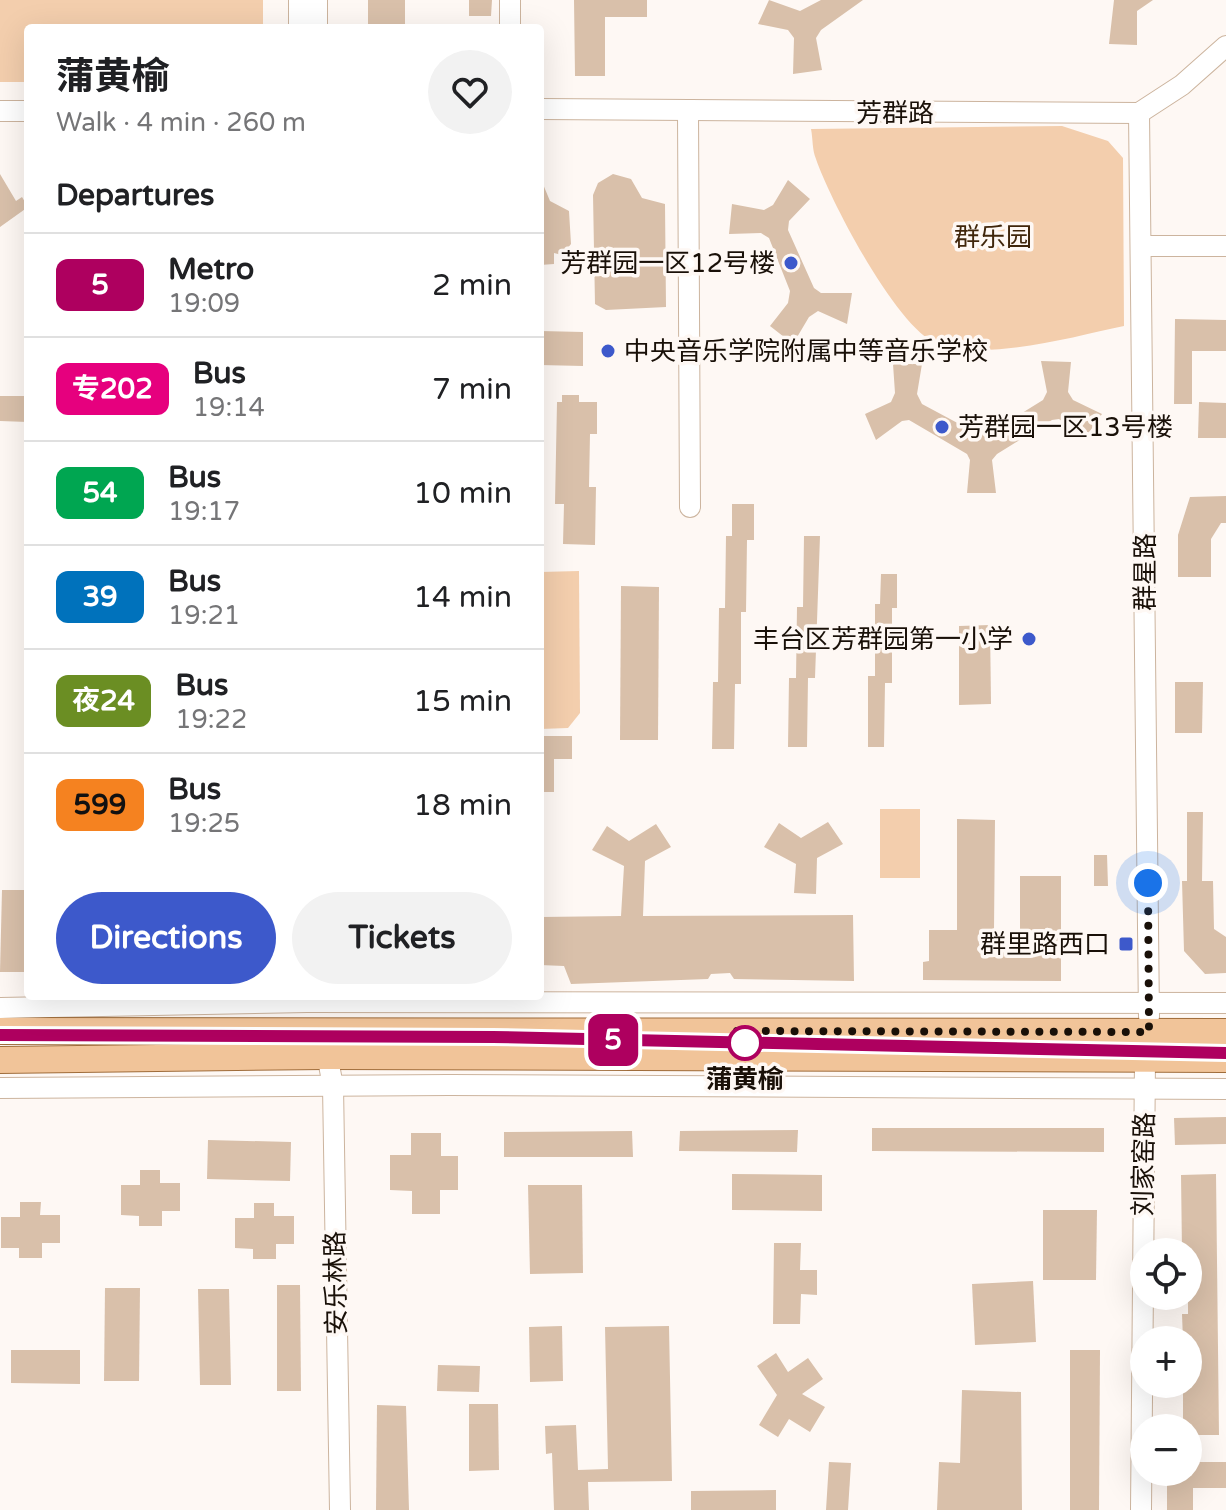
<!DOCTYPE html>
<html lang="en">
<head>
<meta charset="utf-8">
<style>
  :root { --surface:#fff; --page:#f2f2f2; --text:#202124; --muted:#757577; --line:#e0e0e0; --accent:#3d59cb }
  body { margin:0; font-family:"Varela Round","Noto Sans SC",sans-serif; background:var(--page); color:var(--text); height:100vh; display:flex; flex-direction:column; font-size:30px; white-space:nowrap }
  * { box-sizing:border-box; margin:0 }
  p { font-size:26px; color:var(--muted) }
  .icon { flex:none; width:44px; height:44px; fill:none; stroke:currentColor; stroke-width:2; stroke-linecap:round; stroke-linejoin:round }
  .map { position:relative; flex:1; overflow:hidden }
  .panel { position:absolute; left:24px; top:24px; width:520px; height:976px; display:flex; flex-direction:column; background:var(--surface); border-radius:8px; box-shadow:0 8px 32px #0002 }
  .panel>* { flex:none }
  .badge { padding:0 16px; border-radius:12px; font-size:28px; line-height:52px }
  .tools { position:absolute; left:1130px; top:1238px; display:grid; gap:16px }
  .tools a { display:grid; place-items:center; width:72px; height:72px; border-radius:50%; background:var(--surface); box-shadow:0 8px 32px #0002; font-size:40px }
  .you { position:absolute; width:40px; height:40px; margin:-20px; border:6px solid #fff; border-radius:50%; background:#1a73e8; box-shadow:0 0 0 12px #1a73e833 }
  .map>.badge { position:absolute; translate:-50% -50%; box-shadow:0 0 0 4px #fff }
  h2 { padding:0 32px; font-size:30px; line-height:72px }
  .round { display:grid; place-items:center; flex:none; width:84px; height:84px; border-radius:42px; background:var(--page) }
  .head { display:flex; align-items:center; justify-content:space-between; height:136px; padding:0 32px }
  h1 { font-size:38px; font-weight:700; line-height:60px }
  .action { display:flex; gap:16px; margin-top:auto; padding:16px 32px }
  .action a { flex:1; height:92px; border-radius:48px; background:var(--accent); color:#fff; font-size:32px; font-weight:700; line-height:92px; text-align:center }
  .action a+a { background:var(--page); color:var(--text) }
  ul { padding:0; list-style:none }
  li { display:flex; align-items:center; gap:24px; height:104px; padding:0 32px; border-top:2px solid var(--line) }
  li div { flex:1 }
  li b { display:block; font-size:30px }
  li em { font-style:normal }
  li .badge { min-width:88px; font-weight:700; text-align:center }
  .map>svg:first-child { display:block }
  .green { fill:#f3cead }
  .building { fill:#d9c0aa }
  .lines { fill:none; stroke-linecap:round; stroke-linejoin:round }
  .minor-casing { stroke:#ccb49e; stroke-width:22 }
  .major-casing { stroke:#9f6c3a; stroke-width:28 }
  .minor { stroke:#fff; stroke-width:20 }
  .major { stroke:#f1c499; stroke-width:26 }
  .line-casing { stroke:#fff; stroke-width:18 }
  .line { stroke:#ae005f; stroke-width:12 }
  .walk { stroke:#191008; stroke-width:8; stroke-dasharray:0 14.4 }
  .poi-dot { fill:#3d59cb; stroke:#fef8f4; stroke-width:3 }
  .stop-dot { fill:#fff; stroke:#ae005f; stroke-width:4 }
  .labels { text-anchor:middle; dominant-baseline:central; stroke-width:7; stroke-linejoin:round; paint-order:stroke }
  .street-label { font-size:26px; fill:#191008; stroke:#fef8f4 }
  .park-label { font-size:26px; fill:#40260b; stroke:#fef8f4 }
  .poi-label { font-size:26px; fill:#191008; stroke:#fef8f4; text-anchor:end }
  .stop-label { font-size:26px; font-weight:bold; fill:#191008; stroke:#fef8f4 }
</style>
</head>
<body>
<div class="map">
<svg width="1226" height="1510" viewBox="0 0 1226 1510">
  <rect width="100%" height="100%" fill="#fef8f4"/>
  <g class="green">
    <polygon points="0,0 263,0 263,28 28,28 28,82 0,82"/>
    <path d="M1062 126 1108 141 1123 158 1124 326C1071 337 990 361 938 344 898 331 830 200 816 159 812 150 813 139 811 129Z"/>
    <polygon points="579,571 580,713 568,728 540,729 540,572"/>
    <rect x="880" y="809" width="40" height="69"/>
  </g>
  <g class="building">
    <rect x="368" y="0" width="37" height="28"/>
    <polygon points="469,0 492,0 491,16 469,16"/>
    <polygon points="574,0 647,0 647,17 605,17 605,76 575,76"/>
    <polygon points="769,0 800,11 821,0 863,0 821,30 816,38 822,70 793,74 794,38 788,30 758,24"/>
    <polygon points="1114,0 1153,0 1137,11 1137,45 1109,44"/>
    <polygon points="0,174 16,201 22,197 28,207 0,227"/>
    <polygon points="613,174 631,179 642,198 665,204 666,307 606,310 595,304 593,195 598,183"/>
    <polygon points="540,177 550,201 569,211 571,244 562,255 554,253 554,264 540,265"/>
    <polygon points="788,180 810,199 789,221 788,230 814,288 821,293 852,293 847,324 818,311 809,317 793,344 770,326 788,303 790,291 769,238 761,233 729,234 732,204 764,210 773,205"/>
    <polygon points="1175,319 1226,320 1226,351 1192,351 1192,404 1174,404"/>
    <polygon points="540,331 583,332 583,366 540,365"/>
    <polygon points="1041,361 1071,362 1068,392 1073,400 1102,414 1085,438 1059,419 1052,420 997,454 992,460 996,493 967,493 970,460 967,454 909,420 902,421 876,440 865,414 891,402 895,393 893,364 922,364 917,394 922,404 978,434 990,433 1043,400 1047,392"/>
    <polygon points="562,395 579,395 579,402 597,402 597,434 590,434 589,487 596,487 595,545 563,544 564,504 555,504 557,402 562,402"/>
    <polygon points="0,396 28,396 28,422 0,421"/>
    <polygon points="1199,402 1226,403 1226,438 1198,438"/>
    <polygon points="1226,496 1226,523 1221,523 1211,539 1211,577 1178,577 1178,535 1190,497"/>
    <polygon points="732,504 754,504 754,540 747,540 746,612 741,612 741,684 735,684 734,749 712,749 713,682 718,682 719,608 725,608 726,536 732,536"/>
    <polygon points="804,536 820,536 815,678 808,678 807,747 788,747 789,678 796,678 797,607 803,607"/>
    <polygon points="881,574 897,574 897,608 892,608 892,683 885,683 884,747 868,747 868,676 875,676 875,604 880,604"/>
    <polygon points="621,586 659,587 658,740 620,740"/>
    <polygon points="990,625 991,704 959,705 959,626"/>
    <polygon points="1175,682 1203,682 1202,733 1175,733"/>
    <polygon points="540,736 572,736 572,759 554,759 554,792 540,792"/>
    <polygon points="1187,812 1203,812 1202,881 1213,881 1214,929 1226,937 1226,973 1205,974 1184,951 1182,881 1187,881"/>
    <polygon points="957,819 995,820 994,930 1020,930 1020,876 1061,876 1061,981 923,980 923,962 929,961 929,930 957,930"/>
    <polygon points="828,822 843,844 817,858 816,894 794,893 796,864 764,847 779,823 801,838"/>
    <polygon points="656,824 671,847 645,861 643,916 853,915 854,981 734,979 730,973 711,974 708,979 571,984 564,966 540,965 541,917 621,916 624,866 592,850 607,826 629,841"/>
    <polygon points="1094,855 1107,855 1108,886 1094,886"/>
    <polygon points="2,890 28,890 28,972 0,972"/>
    <polygon points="1226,1117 1226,1144 1175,1145 1174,1118"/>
    <polygon points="872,1128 1104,1128 1104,1152 872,1151"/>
    <polygon points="798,1130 797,1152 679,1151 680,1131"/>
    <polygon points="632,1131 633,1157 504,1157 504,1132"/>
    <polygon points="411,1133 441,1133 441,1156 458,1156 458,1190 440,1190 440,1214 412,1214 412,1191 390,1190 390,1155 411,1155"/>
    <polygon points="208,1140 291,1142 290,1181 207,1179"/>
    <polygon points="140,1170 160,1170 160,1183 180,1183 180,1211 162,1211 162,1226 139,1226 139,1216 121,1215 121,1185 140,1185"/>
    <polygon points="732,1174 822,1175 822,1211 732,1210"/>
    <polygon points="1216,1174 1219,1435 1188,1435 1188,1428 1183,1428 1183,1384 1188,1384 1188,1340 1183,1340 1182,1314 1188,1314 1188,1252 1182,1252 1181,1175"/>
    <polygon points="528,1185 582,1185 583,1273 530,1274"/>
    <polygon points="20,1202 41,1202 40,1215 60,1215 60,1243 42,1243 42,1258 19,1258 19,1248 1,1248 1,1217 20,1217"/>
    <polygon points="254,1203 274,1203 274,1216 294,1216 294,1244 276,1244 276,1259 253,1259 253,1249 235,1248 235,1218 254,1218"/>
    <polygon points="1043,1210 1097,1210 1096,1280 1043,1280"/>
    <polygon points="774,1243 801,1243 800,1270 817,1270 817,1295 801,1294 800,1324 773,1324"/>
    <polygon points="1033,1281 1036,1342 975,1345 972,1284"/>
    <polygon points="277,1285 300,1285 301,1391 277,1391"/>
    <polygon points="105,1288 140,1288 139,1381 104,1381"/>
    <polygon points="198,1289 229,1289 231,1385 200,1385"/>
    <polygon points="562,1326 563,1381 530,1382 529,1327"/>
    <polygon points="669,1326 672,1481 588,1482 589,1510 554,1510 552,1453 546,1454 545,1426 576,1425 578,1470 608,1469 605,1327"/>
    <polygon points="11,1350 80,1350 80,1384 11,1383"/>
    <polygon points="1070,1350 1100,1350 1099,1510 1070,1510"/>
    <polygon points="776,1353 788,1372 808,1358 823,1379 802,1394 825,1407 810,1432 789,1419 778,1437 759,1425 777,1395 757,1366"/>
    <polygon points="438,1365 480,1366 479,1392 437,1391"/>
    <polygon points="962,1390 1021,1392 1022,1510 937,1510 939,1462 960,1463"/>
    <polygon points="469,1404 498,1404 499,1470 469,1471"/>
    <polygon points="377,1405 406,1406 409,1510 376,1510"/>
    <polygon points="829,1462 851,1463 848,1510 826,1510"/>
    <polygon points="1188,1462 1226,1462 1226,1488 1193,1488 1193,1510 1167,1510 1167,1472 1188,1472"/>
    <polygon points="776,1490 776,1510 691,1510 691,1491"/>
  </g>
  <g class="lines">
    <defs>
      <g id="minor">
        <polyline points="317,0 317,28"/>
        <polyline points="510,0 510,28"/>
        <polyline points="299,28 299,0"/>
        <polyline points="540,109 1139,113 1182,85 1226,46"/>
        <polyline points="0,111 28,111"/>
        <polyline points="688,113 690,507"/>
        <polyline points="1139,113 1149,1017"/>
        <polyline points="1142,246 1226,246"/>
        <polyline points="0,1008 307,1002 1226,1003"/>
        <polyline points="325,1044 333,1086 340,1510"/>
        <polyline points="0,1088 449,1085 1226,1089"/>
        <polyline points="1141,1510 1145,1059"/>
      </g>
      <g id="major">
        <polyline points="0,1031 1226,1032"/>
        <polyline points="0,1060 325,1056 1226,1059"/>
      </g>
    </defs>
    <use href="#minor" class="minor-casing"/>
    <use href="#major" class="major-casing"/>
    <use href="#minor" class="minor"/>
    <use href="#major" class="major"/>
  </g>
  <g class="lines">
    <defs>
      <polyline id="line" points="0,1035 493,1037 1226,1053"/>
    </defs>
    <use href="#line" class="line-casing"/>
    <use href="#line" class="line"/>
    <polyline class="walk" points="745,1043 737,1031 1149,1032 1148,883"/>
  </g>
  <g class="poi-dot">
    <circle cx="791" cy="263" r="8"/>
    <circle cx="608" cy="351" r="8"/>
    <circle cx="942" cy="427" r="8"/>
    <circle cx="1029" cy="639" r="8"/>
    <rect x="1118" y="936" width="16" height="16" rx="4"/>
  </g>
  <circle class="stop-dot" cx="745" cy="1043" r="16"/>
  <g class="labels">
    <g class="street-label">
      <text x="895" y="113">芳群路</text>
      <text transform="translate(1145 572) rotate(-90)">群星路</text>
      <text transform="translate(1144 1164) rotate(-89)">刘家窑路</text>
      <text transform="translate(336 1283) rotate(-91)">安乐林路</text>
    </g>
    <g class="park-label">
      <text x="993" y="237">群乐园</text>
    </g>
    <g class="poi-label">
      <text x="775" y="263">芳群园一区12号楼</text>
      <text x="624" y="351" text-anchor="start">中央音乐学院附属中等音乐学校</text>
      <text x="958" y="427" text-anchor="start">芳群园一区13号楼</text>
      <text x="1013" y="639">丰台区芳群园第一小学</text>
      <text x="1110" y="944">群里路西口</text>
    </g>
    <g class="stop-label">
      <text x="745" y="1079">蒲黄榆</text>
    </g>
  </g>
</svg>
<div class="tools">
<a><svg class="icon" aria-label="locate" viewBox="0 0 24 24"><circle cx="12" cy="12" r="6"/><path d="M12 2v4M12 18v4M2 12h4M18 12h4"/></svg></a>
<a>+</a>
<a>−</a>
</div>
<div class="you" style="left:1148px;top:883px"></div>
<b class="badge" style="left:613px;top:1040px;background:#ae005f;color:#fff">5</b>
<section class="panel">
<div class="head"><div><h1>蒲黄榆</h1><p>Walk · 4 min · 260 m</p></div><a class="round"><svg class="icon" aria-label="heart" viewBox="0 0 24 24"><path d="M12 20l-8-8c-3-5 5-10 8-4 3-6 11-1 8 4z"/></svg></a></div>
<h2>Departures</h2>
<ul>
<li><span class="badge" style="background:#ae005f;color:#fff">5</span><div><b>Metro</b><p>19:09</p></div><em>2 min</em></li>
<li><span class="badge" style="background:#e6007e;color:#fff">专202</span><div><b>Bus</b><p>19:14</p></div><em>7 min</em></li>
<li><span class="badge" style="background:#00a651;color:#fff">54</span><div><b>Bus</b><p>19:17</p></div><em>10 min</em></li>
<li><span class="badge" style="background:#0072bc;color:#fff">39</span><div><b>Bus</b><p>19:21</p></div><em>14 min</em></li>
<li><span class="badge" style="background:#6b8e23;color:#fff">夜24</span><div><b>Bus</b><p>19:22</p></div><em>15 min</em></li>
<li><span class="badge" style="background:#f58220;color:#111">599</span><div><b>Bus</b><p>19:25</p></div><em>18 min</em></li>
</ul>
<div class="action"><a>Directions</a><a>Tickets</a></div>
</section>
</div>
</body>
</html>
